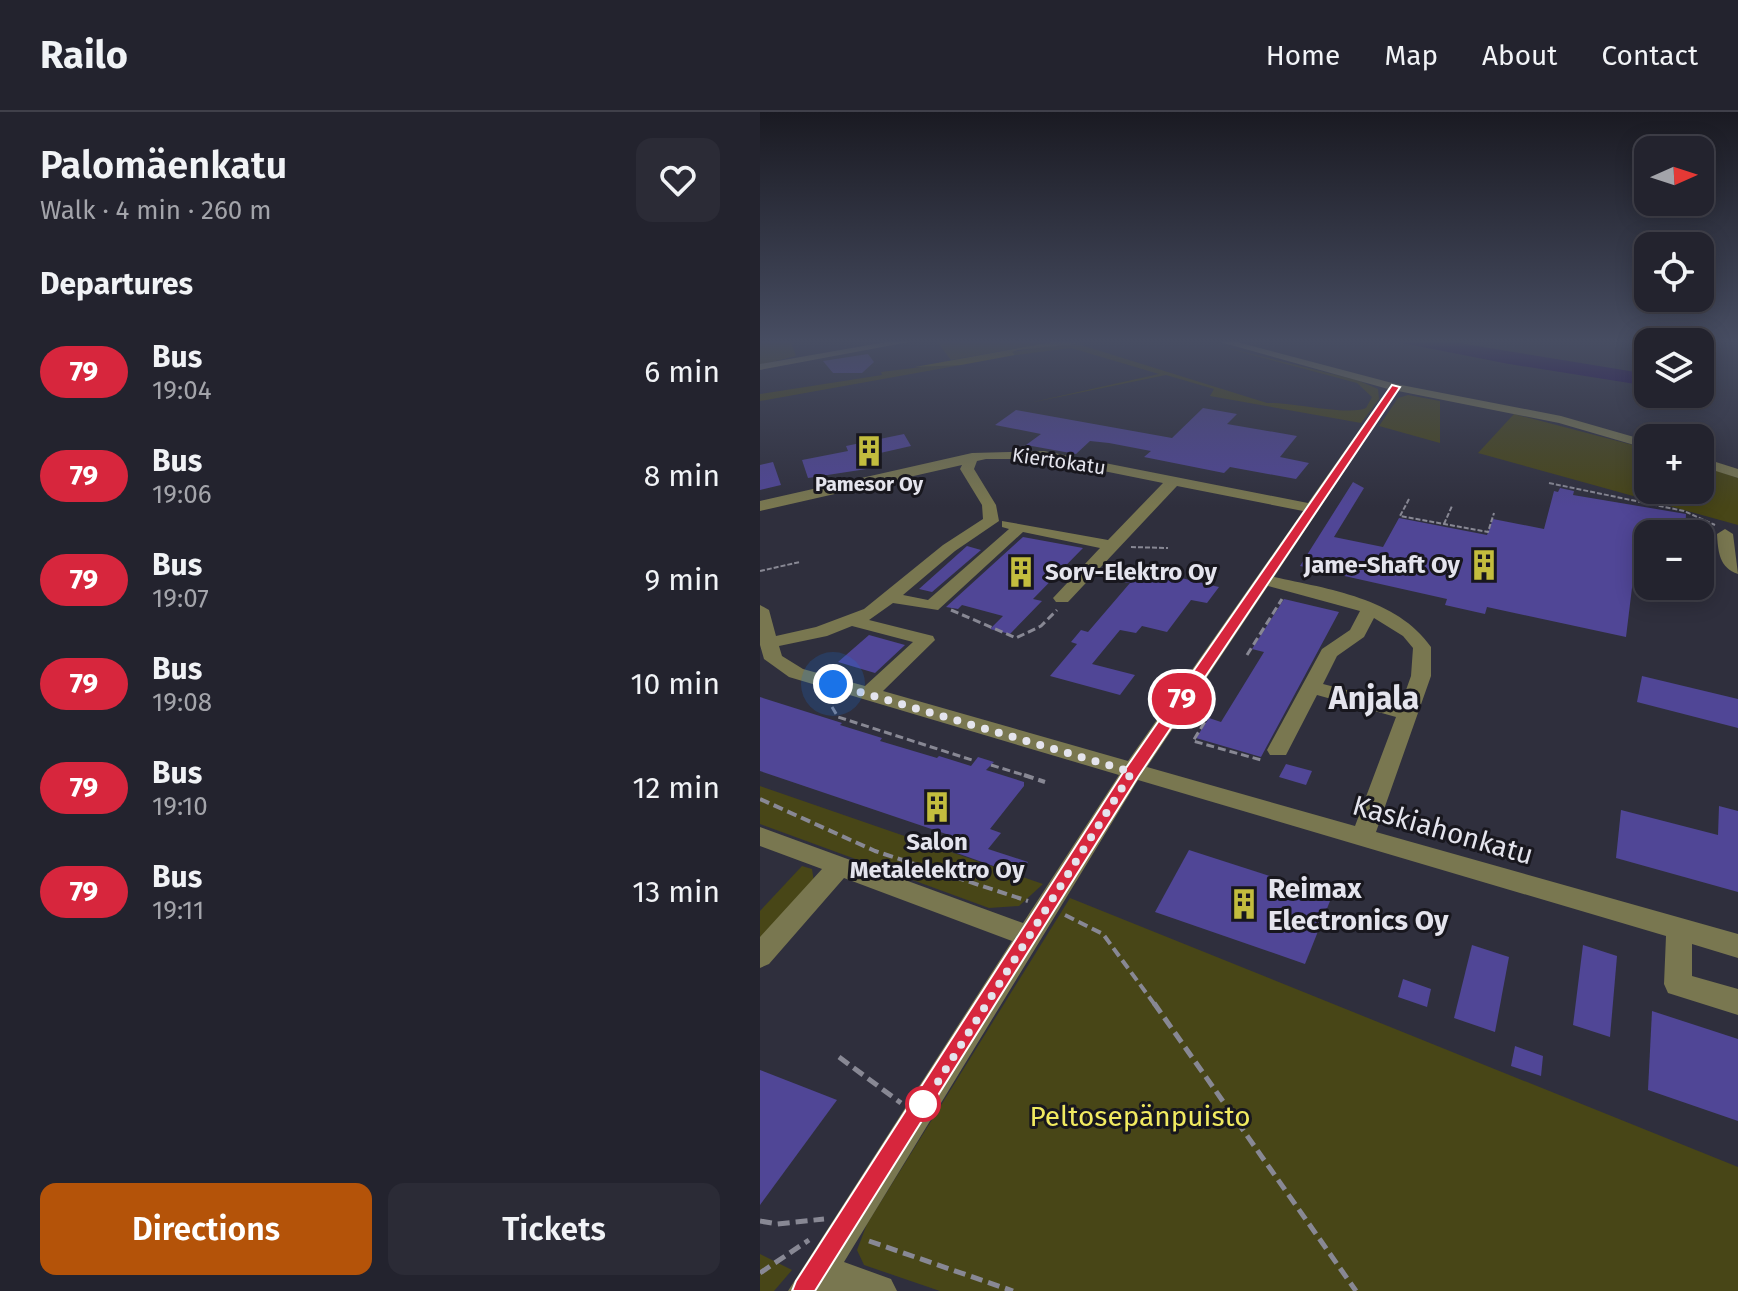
<!DOCTYPE html>
<html lang="en">
<head>
<meta charset="utf-8">
<style>
  :root { --surface:#23232e; --page:#2b2b36; --text:#f1f3f6; --muted:#a3a4aa; --line:#40404a; --accent:#b45309 }
  body { margin:0; font-family:"Fira Sans",sans-serif; background:var(--page); color:var(--text); height:100vh; display:flex; flex-direction:column; font-size:30px; white-space:nowrap }
  * { box-sizing:border-box; margin:0 }
  p { font-size:26px; color:var(--muted) }
  .icon { flex:none; width:44px; height:44px; fill:none; stroke:currentColor; stroke-width:2; stroke-linecap:round; stroke-linejoin:round }
  .map { position:relative; flex:1; overflow:hidden }
  .panel { display:flex; flex-direction:column; background:var(--surface); width:760px }
  .panel>* { flex:none }
  .badge { padding:0 16px; border-radius:26px; font-size:28px; line-height:52px }
  .needle { width:52px; rotate:87deg }
  .buttons { position:absolute; left:874px; top:24px; display:grid; gap:16px }
  .buttons a { display:grid; place-items:center; width:80px; height:80px; border-radius:16px; background:var(--surface); box-shadow:0 4px 20px #0003,0 0 0 2px var(--line); font-size:40px }
  .you { position:absolute; width:40px; height:40px; margin:-20px; border:6px solid #fff; border-radius:50%; background:#1a73e8; box-shadow:0 0 0 12px #1a73e833 }
  .map>.badge { position:absolute; translate:-50% -50%; box-shadow:0 0 0 4px #fff }
  h2 { padding:0 40px; font-size:30px; line-height:72px }
  .round { display:grid; place-items:center; flex:none; width:84px; height:84px; border-radius:16px; background:var(--page) }
  .summary { display:flex; align-items:center; justify-content:space-between; height:136px; padding:0 40px }
  h1 { font-size:38px; font-weight:600; line-height:60px }
  .action { display:flex; gap:16px; margin-top:auto; padding:16px 40px }
  .action a { flex:1; height:92px; border-radius:16px; background:var(--accent); color:#fff; font-size:32px; font-weight:600; line-height:92px; text-align:center }
  .action a+a { background:var(--page); color:var(--text) }
  ul { padding:0; list-style:none }
  li { display:flex; align-items:center; gap:24px; height:104px; padding:0 40px }
  li div { flex:1 }
  li b { display:block; font-size:30px }
  li em { font-style:normal }
  li .badge { min-width:88px; font-weight:700; text-align:center }
  header { display:flex; align-items:center; gap:48px; box-sizing:border-box; height:112px; padding:0 40px; background:var(--surface); border-bottom:2px solid var(--line) }
  header strong { font-size:38px }
  nav { display:flex; gap:44px; margin-inline-start:auto; font-size:28px }
  main { display:flex; flex:1; min-height:0 }
  .map>svg:first-child { display:block }
  .green { fill:#484617 }
  .forest { fill:#6a650c }
  .water { fill:#1c0252 }
  .building { fill:#504696 }
  .lines { fill:none; stroke-linecap:round; stroke-linejoin:round }
  .path-far3 { stroke:#888894; stroke-width:2; stroke-dasharray:5 2; stroke-linecap:butt }
  .path-far2 { stroke:#888894; stroke-width:3; stroke-dasharray:8 4; stroke-linecap:butt }
  .path-far1 { stroke:#888894; stroke-width:4; stroke-dasharray:10 5; stroke-linecap:butt }
  .path { stroke:#888894; stroke-width:5; stroke-dasharray:12 6; stroke-linecap:butt }
  .minor { fill:#797750; fill-rule:evenodd }
  .line { fill:#d7263d; stroke:#fff; stroke-width:2 }
  .walk { stroke:#e4e4ed; stroke-width:8; stroke-dasharray:0 14.4 }
  .stop-dot { fill:#fff; stroke:#d7263d; stroke-width:4 }
  .labels { text-anchor:middle; dominant-baseline:central; stroke-width:6; stroke-linejoin:round; paint-order:stroke }
  .far-street-label { font-size:20px; fill:#e4e4ed; stroke:#18171e }
  .far-poi-label { font-size:20px; font-weight:bold; fill:#e4e4ed; stroke:#18171e }
  .poi-label { font-size:24px; font-weight:bold; fill:#e4e4ed; stroke:#18171e; text-anchor:end }
  .near-street-label { font-size:28px; fill:#e4e4ed; stroke:#18171e }
  .near-poi-label { font-size:28px; font-weight:bold; fill:#e4e4ed; stroke:#18171e; text-anchor:start }
  .near-park-label { font-size:28px; fill:#f1ea60; stroke:#18171e }
  .district-label { font-size:32px; font-weight:bold; fill:#e4e4ed; stroke:#18171e }
</style>
</head>
<body>
<header>
<strong>Railo</strong>
<nav><a>Home</a><a>Map</a><a>About</a><a>Contact</a></nav>
</header>
<main>
<section class="panel">
<div class="summary"><div><h1>Palomäenkatu</h1><p>Walk · 4 min · 260 m</p></div><a class="round"><svg class="icon" aria-label="heart" viewBox="0 0 24 24"><path d="M12 20l-8-8c-3-5 5-10 8-4 3-6 11-1 8 4z"/></svg></a></div>
<h2>Departures</h2>
<ul>
<li><span class="badge" style="background:#d7263d;color:#fff">79</span><div><b>Bus</b><p>19:04</p></div><em>6 min</em></li>
<li><span class="badge" style="background:#d7263d;color:#fff">79</span><div><b>Bus</b><p>19:06</p></div><em>8 min</em></li>
<li><span class="badge" style="background:#d7263d;color:#fff">79</span><div><b>Bus</b><p>19:07</p></div><em>9 min</em></li>
<li><span class="badge" style="background:#d7263d;color:#fff">79</span><div><b>Bus</b><p>19:08</p></div><em>10 min</em></li>
<li><span class="badge" style="background:#d7263d;color:#fff">79</span><div><b>Bus</b><p>19:10</p></div><em>12 min</em></li>
<li><span class="badge" style="background:#d7263d;color:#fff">79</span><div><b>Bus</b><p>19:11</p></div><em>13 min</em></li>
</ul>
<div class="action"><a>Directions</a><a>Tickets</a></div>
</section>
<div class="map">
<svg width="978" height="1179" viewBox="0 0 978 1179">
  <rect width="100%" height="100%" fill="#2f2f3d"/>
  <g class="green">
    <polygon points="0,230 31,230 36,244 0,253"/>
    <polygon points="177,230 292,230 191,248"/>
    <path d="M444 230 597 268 618 277 619 287 601 311 450 284 454 277 406 263 269 291 399 262 311 236 255 243 251 240 299 232 321 233 507 291C534 290 586 304 606 296L612 285 597 271Z"/>
    <polygon points="194,251 201,253 0,289 0,282 122,263 121,260"/>
    <polygon points="648,283 680,289 680,331 619,314 638,286"/>
    <polygon points="754,302 888,337 888,378 940,378 940,353 978,366 978,413 718,341"/>
    <polygon points="0,674 283,772 259,794 229,796 0,712"/>
    <polygon points="42,754 52,757 54,770 0,834 0,799"/>
    <polygon points="310,786 978,1055 978,1179 180,1179 104,1153 97,1138 107,1112"/>
    <polygon points="0,1142 32,1158 14,1179 0,1179"/>
  </g>
  <polygon class="forest" points="292,230 325,231 258,238 252,240 255,243 201,253 155,255"/>
  <polygon class="water" points="637,230 693,230 888,262 888,274 749,252"/>
  <g class="building">
    <polygon points="108,242 114,250 102,261 73,261 63,249"/>
    <polygon points="443,296 477,302 467,312 537,324 520,345 549,351 536,367 470,355 464,361 384,345 391,339 349,331 330,329 316,342 266,333 281,322 235,313 256,298 412,326"/>
    <polygon points="144,322 151,334 107,344 113,356 48,366 42,348 88,339 86,334"/>
    <polygon points="13,350 21,373 0,378 0,353"/>
    <polygon points="593,370 604,376 574,425 623,435 639,406 727,423 733,407 784,417 794,379 798,380 800,376 814,379 813,383 926,402 925,422 888,422 888,446 876,443 866,525 727,495 725,502 685,493 687,487 540,454"/>
    <polygon points="263,425 323,436 273,487 282,489 250,522 230,517 243,504 202,493 198,497 186,495"/>
    <polygon points="207,434 221,438 172,480 159,477"/>
    <polygon points="371,454 459,475 447,491 431,488 407,520 382,514 376,521 360,518 332,552 375,563 360,583 290,564 317,532 311,530 321,518 328,520 370,471 358,469"/>
    <polygon points="524,487 579,500 501,645 436,626 449,606 461,610 504,540 492,537"/>
    <polygon points="109,523 145,533 115,561 78,550"/>
    <polygon points="882,564 978,587 978,616 877,590"/>
    <polygon points="0,585 82,611 80,613 122,626 120,629 177,646 179,644 211,654 218,645 234,650 226,658 264,670 264,674 230,717 241,721 228,737 268,750 259,763 194,740 204,728 0,659"/>
    <polygon points="526,652 552,659 546,673 519,665"/>
    <polygon points="959,694 978,699 978,780 856,746 861,698 958,723"/>
    <polygon points="429,738 572,784 545,852 395,800"/>
    <polygon points="712,833 749,845 735,920 694,906"/>
    <polygon points="823,833 857,844 850,925 813,913"/>
    <polygon points="643,867 671,877 667,895 638,885"/>
    <polygon points="892,899 978,927 978,1009 888,978"/>
    <polygon points="755,934 783,944 781,964 751,954"/>
    <polygon points="0,958 77,988 0,1093"/>
  </g>
  <g class="lines">
    <g class="path-far3">
      <polyline points="789,371 924,399 955,413"/>
      <polyline points="649,387 640,404 728,420 734,401"/>
      <polyline points="684,412 692,394"/>
      <polyline points="371,435 408,436"/>
      <polyline points="0,459 40,450"/>
    </g>
    <g class="path-far2">
      <polyline points="191,498 256,526 281,514 297,498"/>
      <polyline points="487,543 522,487"/>
      <polyline points="72,595 78,605 215,649"/>
      <polyline points="451,600 433,629 501,648"/>
      <polyline points="231,653 270,665"/>
    </g>
    <g class="path-far1">
      <polyline points="264,663 285,670"/>
      <polyline points="0,687 115,739 268,789"/>
      <polyline points="305,803 343,822 395,893"/>
    </g>
    <g class="path">
      <polyline points="394,891 596,1179"/>
      <polyline points="79,945 141,991"/>
      <polyline points="0,1109 17,1112 64,1107"/>
      <polyline points="109,1129 253,1179"/>
      <polyline points="0,1161 49,1128"/>
    </g>
    <g class="minor">
      <polygon points="126,230 149,230 0,258 0,252"/>
      <path d="M460 230H477L636 272 801 304 888 329V337L799 311 638 279 514 465C568 477 637 486 671 535V564L616 720 978 822V846L932 832V864L978 877V903L908 881 904 872 906 824 378 668 84 1150 131 1167 137 1179H28L252 829 84 766 9 852 0 856V825L62 757 0 734V715L263 811 359 663 29 565 4 547 0 533V493L9 498 16 524 56 515 104 497 183 433 223 407 222 393 200 357 202 353 0 399V389L212 341 284 339 548 391 628 277ZM226 347H284L403 371 348 428 242 409V415L249 417 168 488 143 483 195 439 239 409 236 393 214 357 217 349ZM417 374 543 399 368 649 123 579 175 528 173 524 109 508 133 491 178 498 263 420 340 436 293 486 296 490H308ZM508 474 600 499 590 518 562 537 507 638 510 643H526L557 583 636 605 595 714 387 655ZM614 506 643 524 653 536 651 564 641 592 563 572 577 544 604 525ZM92 514 153 530 105 574 43 557 22 544 19 534 67 524Z"/>
      <polygon points="940,345 978,357 978,366 940,354"/>
      <path d="M965 417 973 422 978 462C959 456 958 439 957 422Z"/>
    </g>
  </g>
  <linearGradient id="sky" x2="0" y2="1"><stop stop-color="#1a1a22"/><stop offset="0.58" stop-color="#474d62"/><stop offset="1" stop-color="#474d62" stop-opacity="0"/></linearGradient>
  <rect width="978" height="395" fill="url(#sky)"/>
  <polygon class="line" points="632,273 640,275 378,665 55,1179 32,1179 36,1169 366,656"/>
  <g class="lines">
    <polyline class="walk" points="73,572 372,660 159,1000 163,992"/>
  </g>
  <defs>
    <symbol id="building-bare" viewBox="-9 -9 18 18"><path d="M-4-6H4V6H1V3H-1V6H-4ZM-2.5-4.3h1.7v1.8h-1.7ZM.8-4.3h1.7v1.8H.8ZM-2.5-1h1.7V.8h-1.7ZM.8-1h1.7V.8H.8Z" fill="#c3bd3e" stroke="#18171e" stroke-width="2.5" paint-order="stroke"/></symbol>
  </defs>
  <g fill-rule="evenodd">
    <use href="#building-bare" x="87" y="317" width="44" height="44"/>
    <use href="#building-bare" x="702" y="431" width="44" height="44"/>
    <use href="#building-bare" x="239" y="438" width="44" height="44"/>
    <use href="#building-bare" x="155" y="673" width="44" height="44"/>
    <use href="#building-bare" x="462" y="770" width="44" height="44"/>
  </g>
  <circle class="stop-dot" cx="163" cy="992" r="16"/>
  <g class="labels">
    <g class="far-street-label">
      <text transform="translate(299 349) rotate(8)">Kiertokatu</text>
    </g>
    <g class="far-poi-label">
      <text x="109" y="372">Pamesor Oy</text>
    </g>
    <g class="poi-label">
      <text x="700" y="453">Jame-Shaft Oy</text>
      <text x="285" y="460" text-anchor="start">Sorv-Elektro Oy</text>
      <text x="177" y="730" text-anchor="middle">Salon<tspan x="177" dy="28">Metalelektro Oy</tspan></text>
    </g>
    <g class="near-street-label">
      <text transform="translate(683 718) rotate(16)">Kaskiahonkatu</text>
    </g>
    <g class="near-poi-label">
      <text x="508" y="776">Reimax<tspan x="508" dy="32">Electronics Oy</tspan></text>
    </g>
    <g class="near-park-label">
      <text x="380" y="1004">Peltosepänpuisto</text>
    </g>
    <g class="district-label">
      <text x="614" y="586">Anjala</text>
    </g>
  </g>
</svg>
<div class="buttons">
<a><svg class="needle" viewBox="-14 -14 28 28"><path d="M0-13l5 13h-10z" fill="#e53935"/><path d="M0 13l5-13h-10z" fill="#a3a4aa"/></svg></a>
<a><svg class="icon" aria-label="locate" viewBox="0 0 24 24"><circle cx="12" cy="12" r="6"/><path d="M12 2v4M12 18v4M2 12h4M18 12h4"/></svg></a>
<a><svg class="icon" aria-label="layers" viewBox="0 0 24 24"><path d="M12 4l9 5-9 5-9-5zM3 14l9 5 9-5"/></svg></a>
<a>+</a>
<a>−</a>
</div>
<div class="you" style="left:73px;top:572px"></div>
<b class="badge" style="left:422px;top:587px;background:#d7263d;color:#fff">79</b>
</div>
</main>
</body>
</html>
